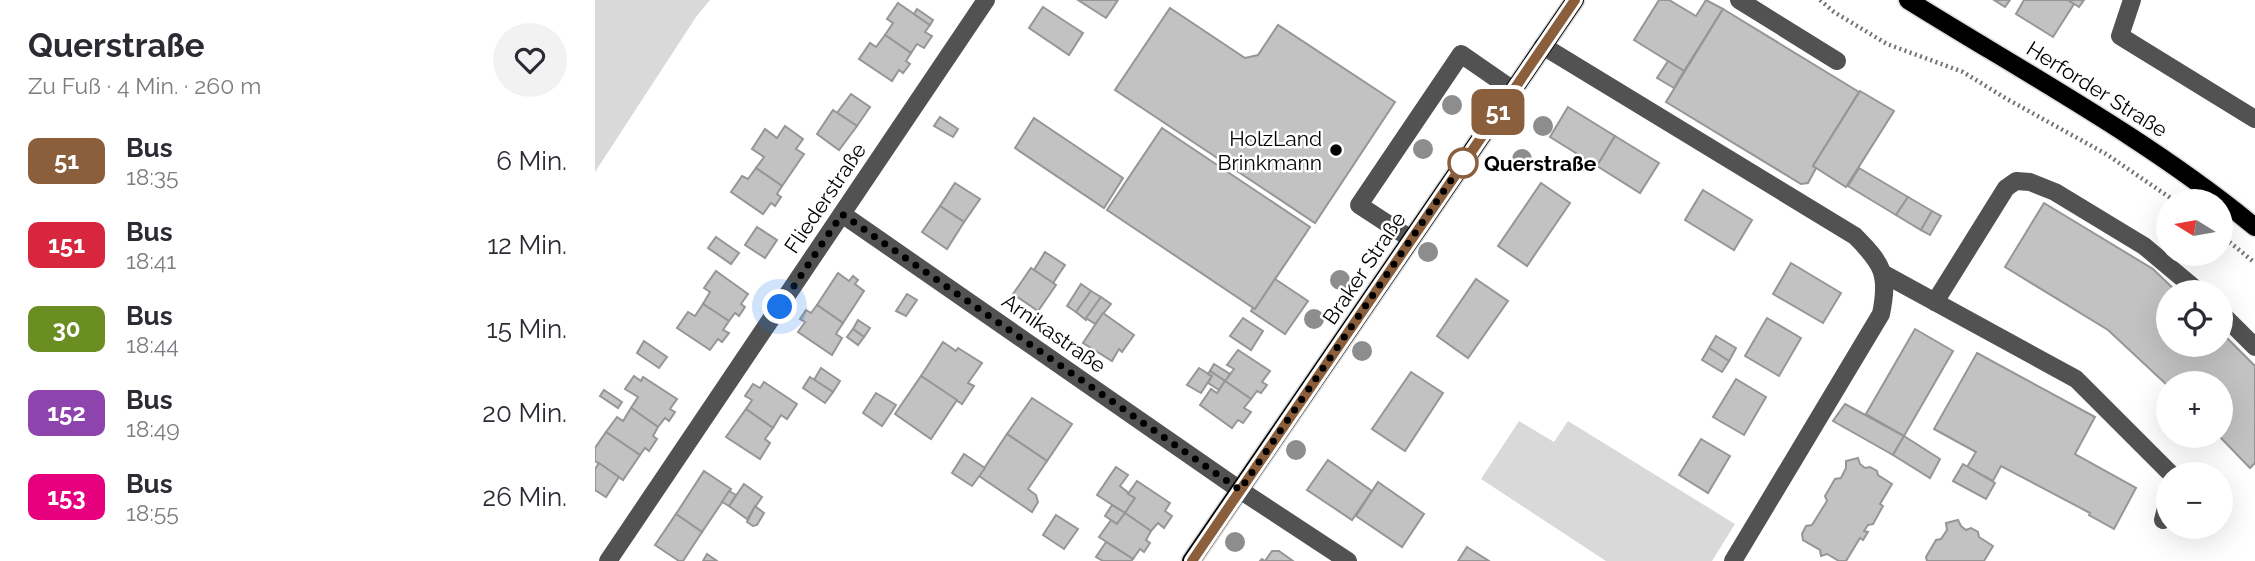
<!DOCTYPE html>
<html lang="de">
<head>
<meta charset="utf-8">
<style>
  :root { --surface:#fff; --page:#f2f2f3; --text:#2b2b33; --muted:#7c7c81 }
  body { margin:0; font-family:Raleway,sans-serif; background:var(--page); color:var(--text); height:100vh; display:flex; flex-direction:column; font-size:26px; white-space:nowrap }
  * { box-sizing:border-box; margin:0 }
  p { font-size:23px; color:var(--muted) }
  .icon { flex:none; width:38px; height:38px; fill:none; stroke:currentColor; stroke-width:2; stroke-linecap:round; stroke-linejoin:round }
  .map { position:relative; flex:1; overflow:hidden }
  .sheet { display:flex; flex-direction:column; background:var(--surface); width:595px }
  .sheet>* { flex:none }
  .badge { padding:0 14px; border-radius:10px; font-size:24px; line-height:46px }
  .needle { width:46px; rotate:281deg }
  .buttons { position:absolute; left:1561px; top:189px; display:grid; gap:14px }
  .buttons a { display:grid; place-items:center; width:77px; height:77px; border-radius:50%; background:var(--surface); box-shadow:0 7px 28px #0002; font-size:35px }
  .you { position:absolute; width:35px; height:35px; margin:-18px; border:5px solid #fff; border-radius:50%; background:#1a73e8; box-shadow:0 0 0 10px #1a73e833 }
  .map>.badge { position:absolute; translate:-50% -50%; box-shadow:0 0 0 4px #fff }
  .round { display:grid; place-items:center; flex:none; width:74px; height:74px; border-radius:37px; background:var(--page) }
  .headline { display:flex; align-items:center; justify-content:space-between; height:119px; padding:0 28px }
  h1 { font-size:33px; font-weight:700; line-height:52px }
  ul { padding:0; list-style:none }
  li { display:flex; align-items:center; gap:21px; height:84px; padding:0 28px }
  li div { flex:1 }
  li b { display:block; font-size:26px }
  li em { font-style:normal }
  li .badge { min-width:77px; font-weight:700; text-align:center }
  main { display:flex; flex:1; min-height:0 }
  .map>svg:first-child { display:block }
  .green { fill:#d9d9d9 }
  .building { fill:#c2c2c2; stroke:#969696; stroke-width:2 }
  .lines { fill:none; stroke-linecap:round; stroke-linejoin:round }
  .major-casing { stroke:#dbdbdb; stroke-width:21 }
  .path { stroke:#747474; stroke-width:4.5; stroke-dasharray:2 3.5; stroke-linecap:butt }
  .minor { stroke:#525252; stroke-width:18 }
  .major { stroke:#000; stroke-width:18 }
  .tree { fill:#8d8d8d }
  .line-casing { stroke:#fff; stroke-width:16 }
  .line { stroke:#8b5e3c; stroke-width:10 }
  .walk { stroke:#000; stroke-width:7; stroke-dasharray:0 12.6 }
  .poi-dot { fill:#000; stroke:#fff; stroke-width:2.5 }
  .stop-dot { fill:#fff; stroke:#8b5e3c; stroke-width:3.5 }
  .labels { text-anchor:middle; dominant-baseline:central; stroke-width:5; stroke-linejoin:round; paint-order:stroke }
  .street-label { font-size:21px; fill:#000; stroke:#fff }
  .poi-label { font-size:21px; fill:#000; stroke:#fff; text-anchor:end }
  .stop-label { font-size:21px; font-weight:bold; fill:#000; stroke:#fff; text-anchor:start }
</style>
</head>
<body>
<main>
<section class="sheet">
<div class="headline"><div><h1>Querstraße</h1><p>Zu Fuß · 4 Min. · 260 m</p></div><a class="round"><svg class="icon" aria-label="heart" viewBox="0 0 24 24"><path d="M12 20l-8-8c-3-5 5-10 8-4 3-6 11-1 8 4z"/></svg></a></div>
<ul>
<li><span class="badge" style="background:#8b5e3c;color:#fff">51</span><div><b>Bus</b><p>18:35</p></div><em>6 Min.</em></li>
<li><span class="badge" style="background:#d7263d;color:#fff">151</span><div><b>Bus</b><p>18:41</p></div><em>12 Min.</em></li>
<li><span class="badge" style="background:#6b8e23;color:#fff">30</span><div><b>Bus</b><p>18:44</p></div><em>15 Min.</em></li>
<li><span class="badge" style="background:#8e44ad;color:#fff">152</span><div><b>Bus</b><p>18:49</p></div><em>20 Min.</em></li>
<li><span class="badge" style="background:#e6007e;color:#fff">153</span><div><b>Bus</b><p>18:55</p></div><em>26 Min.</em></li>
</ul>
</section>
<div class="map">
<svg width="1660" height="561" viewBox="0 0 1660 561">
  <rect width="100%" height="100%" fill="#fff"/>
  <g class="green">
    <polygon points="0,0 115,0 101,17 0,172"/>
    <polygon points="924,421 959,442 973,421 1140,524 1117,561 1011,561 886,479"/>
  </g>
  <g class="building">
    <polygon points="483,0 523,0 511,18"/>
    <polygon points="1064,0 1074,0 1101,16 1111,0 1128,9 1089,71 1039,40"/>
    <polygon points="1399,0 1415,0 1410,7"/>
    <polygon points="1429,0 1473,0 1479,4 1458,37 1421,14"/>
    <polygon points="1473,0 1489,0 1484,7"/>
    <polygon points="303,3 335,25 330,32 337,36 329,48 322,44 316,53 290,35 298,23 292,19"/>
    <polygon points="448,7 488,33 474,55 434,28"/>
    <polygon points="575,8 650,58 663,55 683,25 800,102 720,223 520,90"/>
    <polygon points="322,9 338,20 335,25 319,14"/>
    <polygon points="1128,9 1264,92 1218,166 1221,168 1213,183 1206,184 1071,102"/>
    <polygon points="290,35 316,53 311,61 315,64 308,73 304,70 297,81 264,59 275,43 281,47"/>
    <polygon points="1073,61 1089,71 1079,88 1062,78"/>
    <polygon points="1265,91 1299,111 1251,187 1218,166"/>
    <polygon points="256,94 275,107 262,126 242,113"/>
    <polygon points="973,107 1020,136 1002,166 955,137"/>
    <polygon points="238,110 262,126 244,150 222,134"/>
    <polygon points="345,117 363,129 358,137 339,126"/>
    <polygon points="439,118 528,178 509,208 420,148"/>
    <polygon points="190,126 208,139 201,149 209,154 187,186 161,168 169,157 157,149 170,129 182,138"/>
    <polygon points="567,128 715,227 660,309 512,210"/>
    <polygon points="1020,136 1064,163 1045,193 1002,166"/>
    <polygon points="161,168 187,186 182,194 186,197 180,206 176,203 168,214 136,192 147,176 153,179"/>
    <polygon points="1264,168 1313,197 1301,215 1253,186"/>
    <polygon points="360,183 385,199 369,222 345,206"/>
    <polygon points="946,183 975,203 932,266 903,246"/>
    <polygon points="1108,190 1157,220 1139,250 1090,220"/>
    <polygon points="1313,197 1337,211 1326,230 1301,215"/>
    <polygon points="1449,203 1558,269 1582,292 1573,292 1573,345 1626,345 1626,332 1660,366 1660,463 1655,468 1624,436 1626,436 1626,383 1573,383 1573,386 1513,330 1410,267"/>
    <polygon points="345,206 369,222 352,249 327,232"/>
    <polygon points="1337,211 1346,216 1335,235 1326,230"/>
    <polygon points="162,227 182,240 170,258 150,245"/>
    <polygon points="121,237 144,253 136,264 113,248"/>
    <polygon points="450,252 470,265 458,283 439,270"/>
    <polygon points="1196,263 1246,293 1228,323 1178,294"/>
    <polygon points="436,268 461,285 443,311 418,294"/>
    <polygon points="121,271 153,294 146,304 150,307 144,316 140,313 134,321 108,304 115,292 109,288"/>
    <polygon points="243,273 254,281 258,276 263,280 260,284 269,291 248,323 222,305"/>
    <polygon points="680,279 713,301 690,334 656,311 658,308 660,309"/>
    <polygon points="881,279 913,301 873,358 842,336"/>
    <polygon points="486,284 496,291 481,312 472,306"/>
    <polygon points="496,291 506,297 491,320 481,312"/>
    <polygon points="312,294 322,300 311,316 301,311"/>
    <polygon points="506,297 516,304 500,324 491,318"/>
    <polygon points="108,304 134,321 128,330 134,333 127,342 123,339 115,350 82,328 93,312 100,316"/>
    <polygon points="222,305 248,323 241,334 247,338 237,355 203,332 210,322 205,319 211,310 216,313"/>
    <polygon points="508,313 539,335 527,352 524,349 517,361 488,343"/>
    <polygon points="648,318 668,331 656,350 635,336"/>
    <polygon points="1172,318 1206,338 1184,376 1150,356"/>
    <polygon points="263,320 275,328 269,337 258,329"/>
    <polygon points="258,329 269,337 263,345 252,337"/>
    <polygon points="1320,329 1358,351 1309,436 1271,414"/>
    <polygon points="1121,336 1141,348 1134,361 1114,348"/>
    <polygon points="49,341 72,357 64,368 42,353"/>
    <polygon points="348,342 361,351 363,348 387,363 373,383 379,386 367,404 326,376"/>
    <polygon points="1114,348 1134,361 1127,372 1107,360"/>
    <polygon points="643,350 675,371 667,382 672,385 666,393 662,391 656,399 630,381 639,369 632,365"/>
    <polygon points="1382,353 1500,417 1480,454 1541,488 1519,529 1494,515 1495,513 1406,466 1398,481 1372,467 1381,452 1339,429"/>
    <polygon points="619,364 635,374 630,381 615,371"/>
    <polygon points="226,368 245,381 238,392 219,380"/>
    <polygon points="604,368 617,376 606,393 592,385"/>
    <polygon points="615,371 630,381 624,390 613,383 617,376 613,374"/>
    <polygon points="816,372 848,393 810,451 777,429"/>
    <polygon points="39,376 46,381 48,377 82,399 75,409 80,412 74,421 70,418 63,427 36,408 43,397 30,389"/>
    <polygon points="326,376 362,400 336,439 300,414"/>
    <polygon points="215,377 238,392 230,403 208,388"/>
    <polygon points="1141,379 1171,397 1149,435 1118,417"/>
    <polygon points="630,381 656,399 649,408 656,412 648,423 643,420 637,428 605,405 616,389 622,393"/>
    <polygon points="169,382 202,404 192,419 186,415 178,428 151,409 157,400 150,396 158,384 165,388"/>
    <polygon points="9,390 27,402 23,408 5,396"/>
    <polygon points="281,393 301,405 287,426 268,413"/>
    <polygon points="437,398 477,424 452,461 412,434"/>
    <polygon points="1250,404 1309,436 1298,455 1238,421"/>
    <polygon points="36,408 63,427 58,436 62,439 54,451 50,448 45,455 11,432 22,417 28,421"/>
    <polygon points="151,409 178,428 170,439 175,443 165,459 131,437"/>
    <polygon points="11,432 45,455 28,480 0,461 0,448"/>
    <polygon points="412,434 452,461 433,489 441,495 443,502 437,512 384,476"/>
    <polygon points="1309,436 1345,459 1335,478 1298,455"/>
    <polygon points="1106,439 1135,456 1113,493 1084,475"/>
    <polygon points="369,454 390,468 377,486 357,473"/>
    <polygon points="1263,458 1265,464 1270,468 1275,467 1282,471 1283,475 1297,484 1285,504 1288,506 1278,524 1273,525 1269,531 1273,532 1268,540 1265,538 1251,561 1244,561 1232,554 1226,556 1225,550 1208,540 1207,534 1211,526 1217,525 1232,501 1230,496 1240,479 1246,478 1251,468 1251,461"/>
    <polygon points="733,460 777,491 757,520 712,490"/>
    <polygon points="4,463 24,477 11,497 0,490 0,469"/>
    <polygon points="1368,464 1400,483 1391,499 1358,481"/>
    <polygon points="521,467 533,475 525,486 540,498 530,513 502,495"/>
    <polygon points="109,471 136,489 107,532 81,514"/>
    <polygon points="542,481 575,503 570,511 577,516 569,528 563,523 556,531 530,513 540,498 533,494"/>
    <polygon points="783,482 829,514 807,547 761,516"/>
    <polygon points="149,484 167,497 152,519 134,506"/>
    <polygon points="134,491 141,495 134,506 127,502"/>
    <polygon points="517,505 530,513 522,524 510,516"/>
    <polygon points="160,506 169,513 162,525 158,526 152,522"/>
    <polygon points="530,513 556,531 551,540 555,543 549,552 545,549 538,559 504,537 516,520 522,524"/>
    <polygon points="81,514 107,532 88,561 84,561 60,545"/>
    <polygon points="461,515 483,529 469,549 448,535"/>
    <polygon points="1363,520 1366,526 1371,530 1376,528 1383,532 1384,537 1398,546 1389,561 1332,561 1331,557 1341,540 1346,539 1352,530 1351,523"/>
    <polygon points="511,542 538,559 536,561 508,561 501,557"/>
    <polygon points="872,547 894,561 863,561"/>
    <polygon points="677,551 684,551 698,561 665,561 667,559 670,561"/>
    <polygon points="112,554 122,561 108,561"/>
  </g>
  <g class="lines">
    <defs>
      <g id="major">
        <path d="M1313 0C1430 73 1553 139 1660 227"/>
        <polyline points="596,561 980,0"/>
      </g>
    </defs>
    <use href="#major" class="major-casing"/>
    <g class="path">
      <polyline points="1225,0 1239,12 1292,44 1368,72 1412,99 1511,154 1580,201"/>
      <polyline points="1626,235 1660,263"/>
    </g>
    <g class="minor">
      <polyline points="1144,0 1242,61"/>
      <polyline points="1537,0 1525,36 1660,119"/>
      <path d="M948 46 1260 236C1288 264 1294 275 1286 314L1138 561"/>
      <polyline points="247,214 645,490 753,561"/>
      <polyline points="816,239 764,205 866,54 918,90"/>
      <polyline points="1289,274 1481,379 1576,474"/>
      <polyline points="1340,302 1411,188 1421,181 1435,182 1460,192 1549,246 1604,292"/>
      <polyline points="1626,313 1660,347"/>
      <polyline points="1568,520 1573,500"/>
      <polyline points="13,561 391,0"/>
    </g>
    <use href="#major" class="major"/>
  </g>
  <g class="tree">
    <circle cx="857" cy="105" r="10"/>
    <circle cx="948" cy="126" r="10"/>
    <circle cx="828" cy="149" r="10"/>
    <circle cx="927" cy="159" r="10"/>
    <circle cx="833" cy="252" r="10"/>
    <circle cx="745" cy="280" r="10"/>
    <circle cx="719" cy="319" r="10"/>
    <circle cx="767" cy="351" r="10"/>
    <circle cx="701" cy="450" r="10"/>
    <circle cx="640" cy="542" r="10"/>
  </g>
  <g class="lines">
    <defs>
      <polyline id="line" points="597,561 980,0"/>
    </defs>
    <use href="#line" class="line-casing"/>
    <use href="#line" class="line"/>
    <polyline class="walk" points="185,307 247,214 645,490 874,154 868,163"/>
  </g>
  <circle class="poi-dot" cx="741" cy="150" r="7"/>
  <circle class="stop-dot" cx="868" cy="163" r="14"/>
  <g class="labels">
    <g class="street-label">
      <text transform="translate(1502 89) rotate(32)">Herforder Straße</text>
      <text transform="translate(230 198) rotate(-56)">Fliederstraße</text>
      <text transform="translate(769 268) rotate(-56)">Braker Straße</text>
      <text transform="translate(459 333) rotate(35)">Arnikastraße</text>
    </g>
    <g class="poi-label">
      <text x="727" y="138">HolzLand<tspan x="727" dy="24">Brinkmann</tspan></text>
    </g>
    <g class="stop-label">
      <text x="889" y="163">Querstraße</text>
    </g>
  </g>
</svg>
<div class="buttons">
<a><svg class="needle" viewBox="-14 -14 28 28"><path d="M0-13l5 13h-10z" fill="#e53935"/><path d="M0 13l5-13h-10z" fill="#7c7c81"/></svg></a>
<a><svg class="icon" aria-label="locate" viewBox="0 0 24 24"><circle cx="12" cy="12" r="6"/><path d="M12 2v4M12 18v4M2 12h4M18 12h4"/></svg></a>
<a>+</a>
<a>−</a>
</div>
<div class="you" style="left:185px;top:307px"></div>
<b class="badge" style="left:903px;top:112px;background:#8b5e3c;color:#fff">51</b>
</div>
</main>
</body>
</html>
